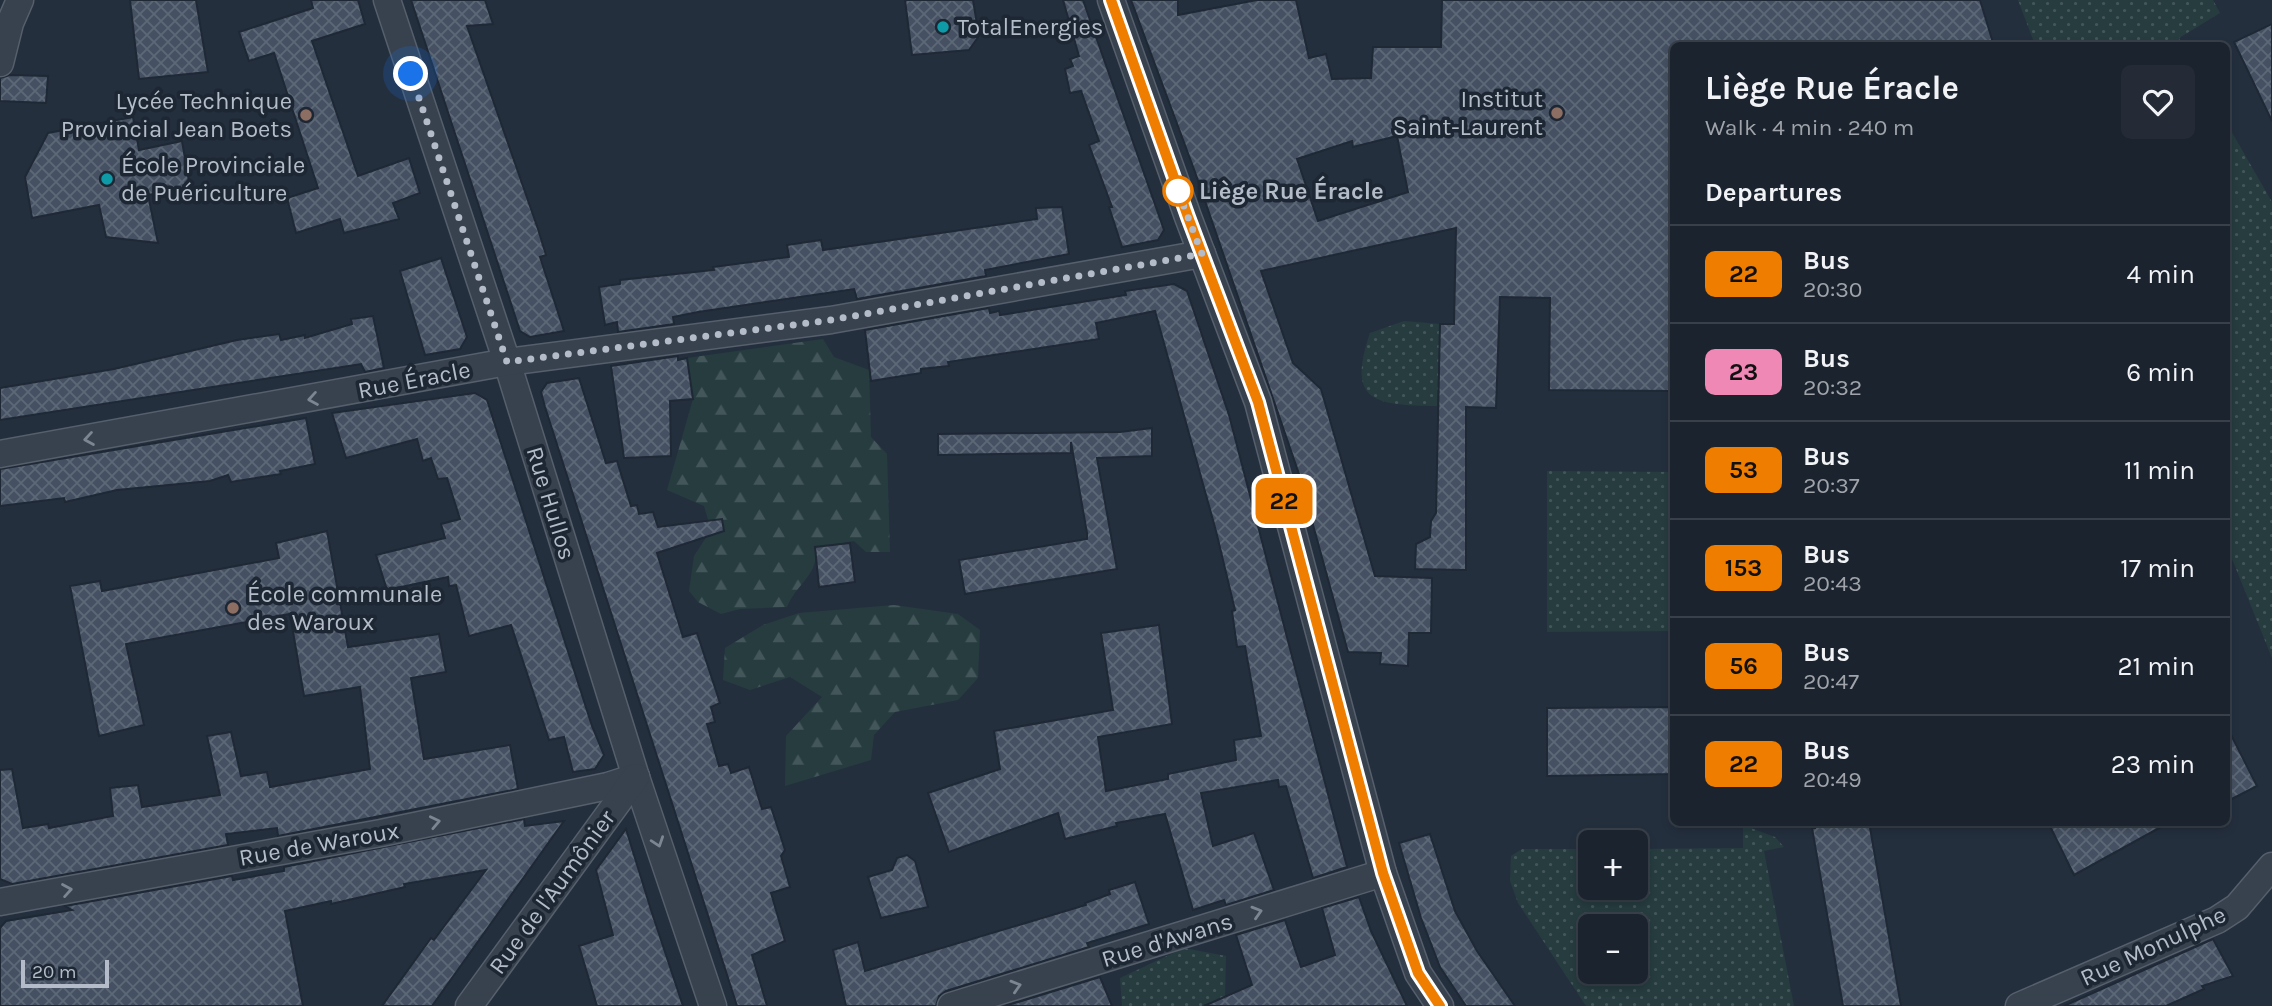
<!DOCTYPE html>
<html lang="en">
<head>
<meta charset="utf-8">
<style>
  :root { --surface:#1b232e; --page:#242b36; --text:#f1f3f6; --muted:#a0a4aa; --line:#39404a }
  body { margin:0; font-family:Karla,sans-serif; background:var(--page); color:var(--text); height:100vh; display:flex; flex-direction:column; font-size:26px; white-space:nowrap }
  * { box-sizing:border-box; margin:0 }
  p { font-size:23px; color:var(--muted) }
  .icon { flex:none; width:38px; height:38px; fill:none; stroke:currentColor; stroke-width:2; stroke-linecap:round; stroke-linejoin:round }
  .map { position:relative; flex:1; overflow:hidden }
  .drawer { position:absolute; left:1670px; top:42px; width:560px; height:784px; display:flex; flex-direction:column; background:var(--surface); border-radius:10px; box-shadow:0 4px 10px #0003,0 0 0 2px var(--line) }
  .drawer>* { flex:none }
  .badge { padding:0 14px; border-radius:10px; font-size:24px; line-height:46px }
  .fabs { position:absolute; left:1578px; top:830px; display:grid; gap:14px }
  .fabs a { display:grid; place-items:center; width:70px; height:70px; border-radius:10px; background:var(--surface); box-shadow:0 4px 10px #0003,0 0 0 2px var(--line); font-size:35px }
  .scale { position:absolute; left:21px; bottom:18px; width:88px; box-sizing:border-box; padding-left:7px; border:4px solid #b4bcc9; border-top:0; font-size:19px; line-height:24px; white-space:nowrap; color:#b4bcc9; -webkit-text-stroke:5px #1d2633; paint-order:stroke }
  .you { position:absolute; width:35px; height:35px; margin:-18px; border:5px solid #fff; border-radius:50%; background:#1a73e8; box-shadow:0 0 0 10px #1a73e833 }
  .map>.badge { position:absolute; translate:-50% -50%; box-shadow:0 0 0 4px #fff }
  h2 { padding:0 35px; font-size:26px; line-height:63px }
  .round { display:grid; place-items:center; flex:none; width:74px; height:74px; border-radius:10px; background:var(--page) }
  .headline { display:flex; align-items:center; justify-content:space-between; height:119px; padding:0 35px }
  h1 { font-size:33px; font-weight:700; line-height:52px }
  ul { padding:0; list-style:none }
  li { display:flex; align-items:center; gap:21px; height:98px; padding:0 35px; border-top:2px solid var(--line) }
  li div { flex:1 }
  li b { display:block; font-size:26px }
  li em { font-style:normal }
  li .badge { min-width:77px; font-weight:700; text-align:center }
  .map>svg:first-child { display:block }
  .green { fill:url(#green-dots); fill-rule:evenodd }
  .forest { fill:url(#forest-firs) }
  .building { fill:url(#building-cross-hatch); stroke:#1f2835; stroke-width:2; fill-rule:evenodd }
  .lines { fill:none; stroke-linecap:round; stroke-linejoin:round }
  .minor-casing { stroke:#565f6c; stroke-width:29 }
  .minor { stroke:#38414e; stroke-width:26 }
  .oneway { stroke:#7c8592 }
  .line-casing { stroke:#fff; stroke-width:16 }
  .line { stroke:#ef7d00; stroke-width:10 }
  .walk { stroke:#b4bcc9; stroke-width:7; stroke-dasharray:0 12.6 }
  .culture-dot { fill:#0f9aa8; stroke:#1d2633; stroke-width:2.5 }
  .education-dot { fill:#8d6e63; stroke:#1d2633; stroke-width:2.5 }
  .stop-dot { fill:#fff; stroke:#ef7d00; stroke-width:3.5 }
  .labels { text-anchor:middle; dominant-baseline:central; stroke-width:7; stroke-linejoin:round; paint-order:stroke }
  .poi-label { font-size:24px; fill:#b4bcc9; stroke:#1d2633; text-anchor:start }
  .stop-label { font-size:24px; font-weight:bold; fill:#b4bcc9; stroke:#1d2633; text-anchor:start }
  .street-label { font-size:24px; fill:#b4bcc9; stroke:#1d2633 }
</style>
</head>
<body>
<div class="map">
<svg width="2272" height="1006" viewBox="0 0 2272 1006">
  <defs>
    <pattern id="green-dots" width="8" height="8" patternUnits="userSpaceOnUse" patternTransform="scale(1.75)"><rect width="8" height="8" fill="#263c3f"/><path d="M2 2h.1M6 6h.1" fill="none" stroke="#435659" stroke-width="1.8" stroke-linecap="round"/></pattern>
    <pattern id="forest-firs" width="22" height="20" patternUnits="userSpaceOnUse" patternTransform="scale(1.75)"><rect width="22" height="20" fill="#263c3f"/><path d="M5 1l3.5 6h-7zM16 11l3.5 6h-7z" fill="#435659"/></pattern>
    <pattern id="building-cross-hatch" width="8" height="8" patternUnits="userSpaceOnUse" patternTransform="scale(1.75)"><rect width="8" height="8" fill="#455162"/><path d="M0 0l8 8M0 8l8-8" fill="none" stroke="#5d6877"/></pattern>
  </defs>
  <rect width="100%" height="100%" fill="#242f3e"/>
  <g class="green">
    <polygon points="2018,0 2213,0 2220,13 2179,38 2183,45 2035,45"/>
    <polygon points="2226,122 2272,202 2272,658 2226,544"/>
    <path d="M1404 321 1440 324 1437 406C1375 405 1346 403 1370 333Z"/>
    <polygon points="1547,471 1673,472 1673,631 1547,632"/>
    <path d="M1743 825 1775 837 1784 847 1764 851 1794 1006H1586L1518 903 1510 881 1511 856 1522 849H1591V887H1636V849L1743 848ZM1591 926H1636V971H1591Z"/>
    <polygon points="1184,948 1226,956 1225,996 1230,1006 1122,1006 1120,978"/>
  </g>
  <g class="forest">
    <path d="M823 339 834 357 869 370 871 437 887 454 890 552H866L854 541 816 547C819 575 797 583 787 607L740 609 721 614 698 602 689 591 694 556 711 530 704 506 667 490 693 399 687 358Z"/>
    <polygon points="894,605 958,614 980,630 978,678 958,700 895,712 874,735 871,760 785,786 786,736 822,697 790,677 750,690 723,680 725,648 763,625 799,613"/>
  </g>
  <g class="building">
    <polygon points="130,0 196,0 208,72 139,79"/>
    <polygon points="311,0 358,0 365,24 312,41 358,176 409,158 420,193 393,203 399,219 344,233 340,219 296,233 287,198 318,188 274,53 249,61 239,32 313,8"/>
    <polygon points="411,0 485,0 493,24 467,26 538,229 546,255 540,257 564,331 530,337 520,331"/>
    <polygon points="905,0 973,0 979,36 969,50 912,55"/>
    <polygon points="1063,0 1083,0 1164,230 1158,240 1122,247 1109,207 1112,207 1089,145 1099,141 1081,91 1070,93 1065,69 1073,66 1070,59 1079,56"/>
    <path d="M1131 0H1178V15L1257 0H1296L1309 58 1326 54 1332 79 1371 78 1373 47H1441L1442 0H1980L1994 46H1673V391L1549 390 1550 298 1500 297 1496 408 1466 407V570L1415 569 1416 544 1430 537 1431 521 1436 513 1440 324H1454L1456 228 1261 271 1293 363 1321 389 1375 576 1432 578 1431 633H1409L1408 666 1380 664 1381 653 1348 652 1299 474 1195 172ZM1397 136 1408 192 1318 221 1297 159 1352 141 1353 147Z"/>
    <polygon points="2272,24 2272,121 2234,42"/>
    <polygon points="10,75 48,76 46,103 0,101 0,78"/>
    <polygon points="133,117 139,150 182,141 190,187 148,195 158,243 106,237 99,205 32,218 25,177 48,133"/>
    <polygon points="1062,207 1069,254 985,270 986,276 857,299 854,289 698,312 673,317 674,324 618,332 617,322 605,325 599,287 620,284 620,280 714,270 713,267 789,257 787,245 821,240 823,250 1037,219 1036,208"/>
    <polygon points="441,258 467,337 460,349 425,355 400,271"/>
    <polygon points="1174,284 1187,291 1229,415 1347,867 1313,878 1286,786 1279,787 1278,780 1201,793 1213,846 1254,833 1274,890 1226,905 1224,900 1193,910 1165,814 1116,823 1117,826 1065,839 1058,813 949,852 928,793 1000,769 994,731 1113,710 1101,633 1159,625 1172,724 1098,737 1106,791 1168,779 1168,774 1236,760 1234,740 1261,736 1245,646 1237,647 1232,611 1235,610 1216,531 1155,311 1096,323 1099,339 948,362 949,366 921,369 921,373 871,381 865,330 989,308 990,313 999,311 1000,315 1126,295 1125,291"/>
    <polygon points="373,316 384,368 365,372 361,364 0,420 0,388 114,369 237,340 279,334 281,340 305,335 305,338 352,324 351,319"/>
    <polygon points="678,356 678,360 687,358 693,399 670,401 671,456 624,458 611,366"/>
    <polygon points="579,378 606,463 617,461 631,506 637,505 639,514 653,512 658,527 722,519 724,531 657,553 683,637 697,633 720,703 711,707 715,722 707,724 719,766 728,764 731,773 749,767 762,809 771,807 785,850 781,856 790,887 771,893 785,941 752,955 767,1006 737,1006 545,407 541,392 547,383"/>
    <polygon points="475,393 487,400 592,726 604,755 595,769 573,772 564,737 549,740 511,625 469,636 456,585 449,586 448,577 387,590 376,555 445,538 441,524 460,519 447,478 438,479 431,458 423,461 417,439 346,458 332,413"/>
    <polygon points="306,418 315,464 280,471 281,474 231,482 228,475 210,481 117,490 65,502 64,498 0,506 0,469"/>
    <polygon points="1152,428 1152,456 1097,458 1117,569 965,594 959,560 1087,539 1087,533 1071,442 1071,453 938,455 938,434 1120,432"/>
    <polygon points="327,531 348,647 439,634 446,672 411,678 424,759 510,745 518,789 278,836 277,828 226,834 228,845 12,884 0,879 0,770 12,769 23,828 48,824 49,828 113,816 110,788 138,785 142,807 220,795 207,736 231,732 241,776 267,772 270,787 370,769 360,687 304,696 290,614 126,644 144,725 99,736 70,586 100,581 102,591 279,558 276,543"/>
    <polygon points="850,543 855,582 819,587 815,547"/>
    <polygon points="1673,707 1673,774 1547,776 1547,708"/>
    <polygon points="2226,725 2257,786 2226,802"/>
    <polygon points="524,819 525,826 564,821 432,1006 382,1006 431,938 434,940 486,870 404,884 405,887 357,898 331,904 331,901 285,911 303,1006 0,1006 0,928 6,921 72,910 65,906 232,876 233,880 284,871 284,867"/>
    <polygon points="1815,822 1869,822 1901,1006 1843,1006 1812,828 1815,828"/>
    <polygon points="2048,822 2170,822 2074,875"/>
    <polygon points="626,829 651,910 683,1006 597,1006 579,946 613,935 596,870"/>
    <polygon points="1430,834 1455,911 1477,951 1515,1006 1466,1006 1440,967 1421,918 1399,843"/>
    <polygon points="907,855 915,861 928,907 881,918 868,877 892,870 897,858"/>
    <polygon points="1135,882 1149,924 1087,943 1089,947 946,991 939,996 936,1006 846,1006 833,950 858,942 865,971 1086,905 1085,903 1110,894 1109,890"/>
    <polygon points="1359,897 1371,931 1407,1006 1204,1006 1252,985 1236,935 1285,920 1301,967 1335,955 1322,908"/>
    <polygon points="2213,939 2233,976 2202,986 2204,989 2166,1006 2064,1006"/>
    <polygon points="1100,977 1112,1006 1005,1006"/>
  </g>
  <g class="lines">
    <defs>
      <g id="minor">
        <polyline points="387,0 507,362 636,777 713,1006"/>
        <polyline points="1111,0 1188,217 1258,402 1383,873 1418,973 1440,1006"/>
        <polyline points="0,63 10,23 20,0"/>
        <polyline points="0,454 507,362 831,320 1202,254"/>
        <polyline points="0,902 381,833 608,786 636,777"/>
        <polyline points="469,1006 636,777"/>
        <polyline points="951,1006 1383,873"/>
        <polyline points="2019,1006 2217,920 2237,907 2272,866"/>
      </g>
    </defs>
    <use href="#minor" class="minor-casing"/>
    <use href="#minor" class="minor"/>
  </g>
  <defs><path id="oneway-chevron" d="M-2-3.5L2.5 0L-2 3.5" fill="none" stroke-width="1.6" stroke-linecap="round" stroke-linejoin="round" transform="scale(1.75)"/></defs>
  <g class="oneway">
    <use href="#oneway-chevron" transform="translate(313 399) rotate(170)"/>
    <use href="#oneway-chevron" transform="translate(89 439) rotate(171)"/>
    <use href="#oneway-chevron" transform="translate(435 822) rotate(-12)"/>
    <use href="#oneway-chevron" transform="translate(658 842) rotate(71)"/>
    <use href="#oneway-chevron" transform="translate(67 890) rotate(-10)"/>
    <use href="#oneway-chevron" transform="translate(1257 912) rotate(-17)"/>
    <use href="#oneway-chevron" transform="translate(1016 986) rotate(-17)"/>
  </g>
  <g class="lines">
    <defs>
      <polyline id="line" points="1111,0 1188,217 1258,402 1383,873 1418,973 1440,1006"/>
    </defs>
    <use href="#line" class="line-casing"/>
    <use href="#line" class="line"/>
    <polyline class="walk" points="411,74 507,362 831,320 1202,254 1178,191"/>
  </g>
  <g class="culture-dot">
    <circle cx="943" cy="27" r="7"/>
    <circle cx="107" cy="179" r="7"/>
  </g>
  <g class="education-dot">
    <circle cx="1557" cy="113" r="7"/>
    <circle cx="306" cy="115" r="7"/>
    <circle cx="233" cy="608" r="7"/>
  </g>
  <circle class="stop-dot" cx="1178" cy="191" r="14"/>
  <g class="labels">
    <g class="poi-label">
      <text x="957" y="27">TotalEnergies</text>
      <text x="1543" y="99" text-anchor="end">Institut<tspan x="1543" dy="28">Saint-Laurent</tspan></text>
      <text x="292" y="101" text-anchor="end">Lycée Technique<tspan x="292" dy="28">Provincial Jean Boets</tspan></text>
      <text x="121" y="165">École Provinciale<tspan x="121" dy="28">de Puériculture</tspan></text>
      <text x="247" y="594">École communale<tspan x="247" dy="28">des Waroux</tspan></text>
    </g>
    <g class="stop-label">
      <text x="1199" y="191">Liège Rue Éracle</text>
    </g>
    <g class="street-label">
      <text transform="translate(414 380) rotate(-11)">Rue Éracle</text>
      <text transform="translate(551 503) rotate(73)">Rue Hullos</text>
      <text transform="translate(319 844) rotate(-10)">Rue de Waroux</text>
      <text transform="translate(552 892) rotate(-54)">Rue de l'Aumônier</text>
      <text transform="translate(1167 940) rotate(-17)">Rue d'Awans</text>
      <text transform="translate(2153 946) rotate(-25)">Rue Monulphe</text>
    </g>
  </g>
</svg>
<div class="fabs">
<a>+</a>
<a>−</a>
</div>
<div class="scale">20 m</div>
<div class="you" style="left:411px;top:74px"></div>
<b class="badge" style="left:1284px;top:501px;background:#ef7d00;color:#111">22</b>
<section class="drawer">
<div class="headline"><div><h1>Liège Rue Éracle</h1><p>Walk · 4 min · 240 m</p></div><a class="round"><svg class="icon" aria-label="heart" viewBox="0 0 24 24"><path d="M12 20l-8-8c-3-5 5-10 8-4 3-6 11-1 8 4z"/></svg></a></div>
<h2>Departures</h2>
<ul>
<li><span class="badge" style="background:#ef7d00;color:#111">22</span><div><b>Bus</b><p>20:30</p></div><em>4 min</em></li>
<li><span class="badge" style="background:#f088b6;color:#111">23</span><div><b>Bus</b><p>20:32</p></div><em>6 min</em></li>
<li><span class="badge" style="background:#ef7d00;color:#111">53</span><div><b>Bus</b><p>20:37</p></div><em>11 min</em></li>
<li><span class="badge" style="background:#ef7d00;color:#111">153</span><div><b>Bus</b><p>20:43</p></div><em>17 min</em></li>
<li><span class="badge" style="background:#ef7d00;color:#111">56</span><div><b>Bus</b><p>20:47</p></div><em>21 min</em></li>
<li><span class="badge" style="background:#ef7d00;color:#111">22</span><div><b>Bus</b><p>20:49</p></div><em>23 min</em></li>
</ul>
</section>
</div>
</body>
</html>
